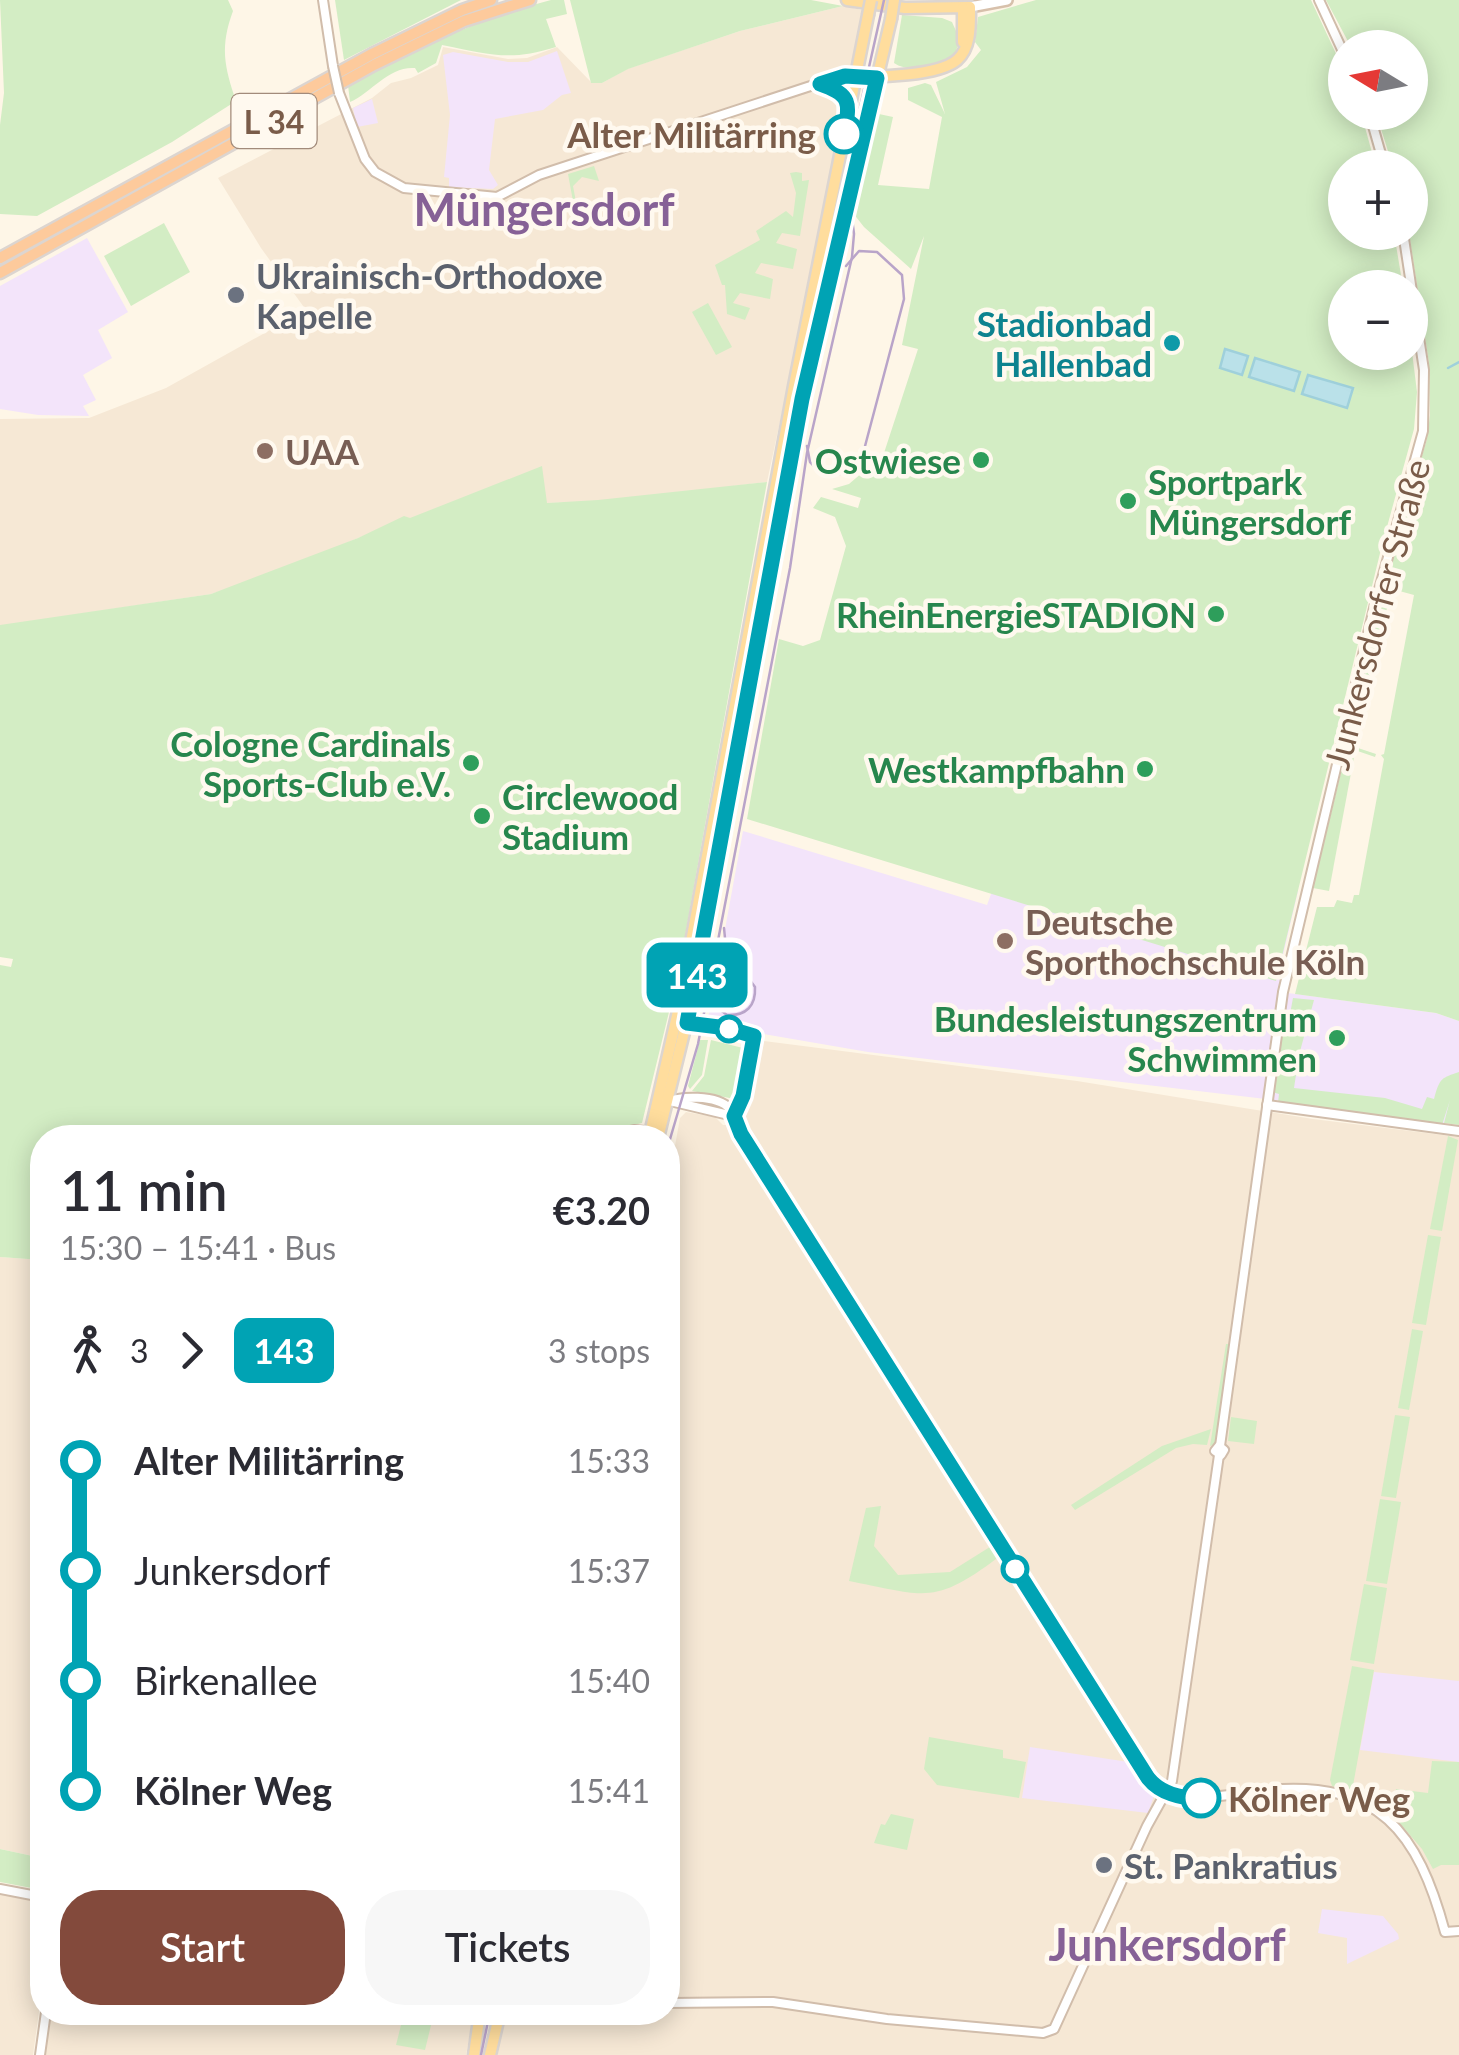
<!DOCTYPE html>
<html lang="en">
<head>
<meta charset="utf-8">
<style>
  :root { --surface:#fff; --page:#f7f7f7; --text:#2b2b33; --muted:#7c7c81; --accent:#834a3c }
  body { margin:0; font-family:Lato,sans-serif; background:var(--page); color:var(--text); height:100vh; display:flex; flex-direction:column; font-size:38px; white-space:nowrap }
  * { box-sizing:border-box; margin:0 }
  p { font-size:32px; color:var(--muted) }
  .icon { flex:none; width:55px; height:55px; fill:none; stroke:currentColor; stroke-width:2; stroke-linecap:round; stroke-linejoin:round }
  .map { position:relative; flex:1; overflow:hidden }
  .drawer { position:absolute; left:30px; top:1125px; width:650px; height:900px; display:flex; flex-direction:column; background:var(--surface); border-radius:40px; box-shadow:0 5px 25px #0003 }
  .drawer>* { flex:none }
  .badge { padding:0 20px; border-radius:15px; font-size:35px; line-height:65px }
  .needle { width:65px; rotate:280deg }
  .buttons { position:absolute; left:1328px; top:30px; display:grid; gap:20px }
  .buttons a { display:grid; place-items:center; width:100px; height:100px; border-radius:50%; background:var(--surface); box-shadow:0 5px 25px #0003; font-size:50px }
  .map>.badge { position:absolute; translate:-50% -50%; box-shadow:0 0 0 5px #fff }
  .legs { display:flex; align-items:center; gap:15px; height:110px; padding:0 30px; font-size:32px }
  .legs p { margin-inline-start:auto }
  .headline { display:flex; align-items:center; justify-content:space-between; height:170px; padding:0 30px }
  h1 { font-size:55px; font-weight:600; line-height:75px }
  .button { display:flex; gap:20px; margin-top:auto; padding:20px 30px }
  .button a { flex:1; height:115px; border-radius:40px; background:var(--accent); color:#fff; font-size:40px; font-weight:600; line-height:115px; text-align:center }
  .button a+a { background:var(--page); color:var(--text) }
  ul { padding:0 30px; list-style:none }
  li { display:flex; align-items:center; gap:35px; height:110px; font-size:38px }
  li i { display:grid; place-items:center; width:15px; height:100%; margin:0 12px; background:currentColor }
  li i::after { content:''; width:25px; height:25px; margin:-12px; border:8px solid; border-radius:50%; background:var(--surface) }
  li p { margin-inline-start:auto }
  li:first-child i { background:linear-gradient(#0000 50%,currentColor 0) }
  li:last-child i { background:linear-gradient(currentColor 50%,#0000 0) }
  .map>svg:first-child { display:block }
  .residential { fill:#f6e8d5 }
  .education { fill:#f3e4fa }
  .green { fill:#d3edc4 }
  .water { fill:#bae1e9; stroke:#9fd0db; stroke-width:2.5 }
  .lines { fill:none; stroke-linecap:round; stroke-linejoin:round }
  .stream { stroke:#9fd0db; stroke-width:2.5 }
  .tertiary-casing { stroke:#d1bdab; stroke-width:12 }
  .secondary-casing { stroke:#d7c0ab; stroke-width:14 }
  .primary-casing { stroke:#dcd5d0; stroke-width:15 }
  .trunk-casing { stroke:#dcd5d0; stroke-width:15 }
  .tertiary { stroke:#fff; stroke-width:8 }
  .secondary { stroke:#fff; stroke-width:9 }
  .primary { stroke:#ffdd9d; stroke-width:10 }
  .trunk { stroke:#fdca9c; stroke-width:10 }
  .tram { stroke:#b9a4c9; stroke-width:2.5 }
  .tertiary-bridge-casing { stroke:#d1bdab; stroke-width:12; stroke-linecap:butt }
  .primary-bridge-casing { stroke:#dcd5d0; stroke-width:15; stroke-linecap:butt }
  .tertiary-bridge { stroke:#fff; stroke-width:8 }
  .primary-bridge { stroke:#ffdd9d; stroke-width:10 }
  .line-1-casing { stroke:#fff; stroke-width:22 }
  .line-1 { stroke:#00a3b4; stroke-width:15 }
  .stop-1-dot { fill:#fff; stroke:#00a3b4; stroke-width:5 }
  .worship-dot { fill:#6b7280; stroke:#fff9ef; stroke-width:4 }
  .culture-dot { fill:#0f9aa8; stroke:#fff9ef; stroke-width:4 }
  .education-dot { fill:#8d6e63; stroke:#fff9ef; stroke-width:4 }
  .leisure-dot { fill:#2e9e5b; stroke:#fff9ef; stroke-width:4 }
  .labels { text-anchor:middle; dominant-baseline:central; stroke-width:9; stroke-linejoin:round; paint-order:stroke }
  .shield { fill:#fff9ef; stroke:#a28b7b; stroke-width:2.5 }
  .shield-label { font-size:32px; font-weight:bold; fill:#7a5c49 }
  .stop-label { font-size:35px; font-weight:bold; fill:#7a5c49; stroke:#fff9ef; text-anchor:end }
  .worship-label { font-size:35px; font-weight:bold; fill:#5b616d; stroke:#fff9ef; text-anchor:start }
  .culture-label { font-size:35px; font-weight:bold; fill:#0d838f; stroke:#fff9ef; text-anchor:end }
  .education-label { font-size:35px; font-weight:bold; fill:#785e54; stroke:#fff9ef; text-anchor:start }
  .leisure-label { font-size:35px; font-weight:bold; fill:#27864d; stroke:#fff9ef; text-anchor:end }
  .street-label { font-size:35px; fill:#7a5c49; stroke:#fff9ef }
  .district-label { font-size:45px; font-weight:bold; fill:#866196; stroke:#fff9ef }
</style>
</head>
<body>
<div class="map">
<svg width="1459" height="2055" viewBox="0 0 1459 2055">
  <rect width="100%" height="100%" fill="#fef6e7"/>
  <g class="residential">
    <polygon points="843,6 862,10 834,170 767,482 611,501 546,503 530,475 358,538 320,554 320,559 211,594 0,626 0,419 89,418 166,388 306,310 261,248 218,178 372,98 391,83 411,78 438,65 443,47 508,59 527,58 557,47 591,82 602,83 627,69 740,31"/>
    <polygon points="757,1040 1077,1081 1313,1119 1459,1137 1459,2055 489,2055 499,2013 668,2012 668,1217 673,1188 673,1157 680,1118 686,1112 715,1117 723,1125 743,1125"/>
    <polygon points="0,1257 42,1260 42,1858 0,1849"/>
    <polygon points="0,1894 42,1903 42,1990 33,2055 0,2055"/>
    <polygon points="51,2013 474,2013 466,2055 44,2055"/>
  </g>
  <g class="education">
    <polygon points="557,51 571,93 562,95 543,110 495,119 489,170 498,185 493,189 449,187 449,178 444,177 450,115 443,55 453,52 508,62 528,62"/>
    <polygon points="372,99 378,123 357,127 353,108"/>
    <polygon points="87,238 128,312 98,330 112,358 83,375 96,400 83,406 89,416 38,415 0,409 0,286"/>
    <polygon points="1023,807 1243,869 1298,891 1278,977 1288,993 1436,1013 1459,1021 1459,1072 1444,1123 1343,1108 868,1052 705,1024 710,1011 743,831 987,905"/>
    <polygon points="1374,1672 1459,1681 1459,1762 1360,1750"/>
    <polygon points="1030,1747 1135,1763 1154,1796 1148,1813 1022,1798"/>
    <polygon points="1322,1909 1383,1916 1398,1934 1399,1939 1347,1964 1347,1938 1318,1933"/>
  </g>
  <g class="green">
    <path d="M0 0H228L233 11C220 46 224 66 236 101L172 142 37 216 0 214V125L4 93Z"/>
    <polygon points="335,0 461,0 344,60"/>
    <path d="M551 0H564L567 14 546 19 556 47C509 62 489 54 442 45L436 63 418 73 415 68C389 66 372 92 350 102L348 85C414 49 478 19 551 0Z"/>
    <polygon points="570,0 811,0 843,6 740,31 628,69 602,83 591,83"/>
    <polygon points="1036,0 1311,0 1345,73 1345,112 1361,113 1376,167 1345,168 1345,232 1394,233 1403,287 1345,288 1345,352 1410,352 1410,336 1417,392 1414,429 1382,545 1276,981 747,819 779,639 803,646 820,640 846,546 835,517 813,508 821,497 858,508 861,498 832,489 849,484 863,472 867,477 869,469 883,456 918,349 902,345 924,236 911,269 864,227 853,213 879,114 893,117 878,185 929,189 942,117 908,100 908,88 925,83 931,85 945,114 936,82 967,67 981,50 975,42 978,17"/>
    <polygon points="1326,0 1459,0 1459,1021 1436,1013 1295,994 1317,907 1334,907 1337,900 1352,903 1354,895 1359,895 1384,759 1381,755 1384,754 1414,595 1392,589 1382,591 1427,439 1430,415 1429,363 1409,233 1410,168 1393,167 1376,113 1410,112 1410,48 1351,47"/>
    <path d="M902 15 942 18 952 22 960 40 954 56C938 66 910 74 894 63Z"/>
    <polygon points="594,166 599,181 582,177 573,186 580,223 577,223 568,174"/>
    <polygon points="796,172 802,173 802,181 809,180 800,236 782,233 776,243 797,249 793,269 761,263 755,273 773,279 770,299 740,293 733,303 750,308 745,320 727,314 725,285 722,285 715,265 760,240 756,231 786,211 793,217 796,193 790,173"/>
    <polygon points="839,175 843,205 801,376 829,244"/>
    <polygon points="164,223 190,272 131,306 104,256"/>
    <polygon points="708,303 732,347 716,355 692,312"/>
    <polygon points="542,466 547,503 598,500 767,482 678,975 642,1123 576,1138 42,1138 42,1260 0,1257 0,965 11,967 13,959 0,957 0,625 211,594 358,538 404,516 410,518"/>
    <polygon points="1382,594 1390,595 1355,747 1376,754 1375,757 1346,747"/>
    <polygon points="1345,756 1354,757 1329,891 1313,888"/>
    <path d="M1293 998 1314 1000 1299 1055 1294 1088 1385 1098 1422 1109 1427 1097 1434 1099C1440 1077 1442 1078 1459 1072V1125L1444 1123 1450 1100 1442 1125 1278 1103 1279 1094 1272 1092 1284 1014H1290Z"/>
    <polygon points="700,1040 708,1040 702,1075 690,1089 688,1086"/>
    <polygon points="711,1040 743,1048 735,1099 692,1091 704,1076"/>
    <polygon points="1448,1136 1458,1140 1442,1231 1430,1229"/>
    <polygon points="1428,1235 1441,1237 1426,1325 1412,1323"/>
    <polygon points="1412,1329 1423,1331 1409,1410 1398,1408"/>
    <polygon points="1226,1344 1230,1344 1218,1443 1210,1446"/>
    <polygon points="1395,1415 1410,1417 1396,1498 1381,1496"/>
    <polygon points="1231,1417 1257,1421 1254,1444 1228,1441"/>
    <polygon points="1211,1429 1207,1445 1193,1444 1176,1448 1075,1510 1071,1505 1162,1446"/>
    <polygon points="1380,1499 1401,1502 1387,1584 1366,1581"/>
    <path d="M881 1506 874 1546 898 1575 950 1572 993 1545 1000 1556C934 1606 926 1596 849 1581L866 1508Z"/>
    <polygon points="1364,1584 1387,1588 1374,1664 1350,1660"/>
    <polygon points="1352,1666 1374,1670 1352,1791 1332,1786 1330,1780"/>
    <polygon points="929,1737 1003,1750 1003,1758 1026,1762 1019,1798 937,1785 924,1769"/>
    <polygon points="1432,1761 1459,1762 1459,1865 1441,1865 1433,1869 1422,1849 1391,1813 1396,1789 1428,1793"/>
    <polygon points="891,1814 914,1819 907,1850 874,1843 881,1824 885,1825"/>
    <polygon points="0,1849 42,1858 42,1890 0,1882"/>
    <polygon points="404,2013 434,2013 425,2050 396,2045"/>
  </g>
  <g class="water">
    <polygon points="1225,349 1248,356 1242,375 1220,368"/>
    <polygon points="1255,358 1300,372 1294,391 1249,377"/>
    <polygon points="1308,375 1353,388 1347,408 1302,394"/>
  </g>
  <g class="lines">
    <polyline class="stream" points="1448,368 1459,362"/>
    <defs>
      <g id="tertiary">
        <polyline points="323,0 333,66"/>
        <polyline points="1319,0 1345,56"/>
        <polyline points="820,84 841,93 849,108"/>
        <polyline points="339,93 365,159 375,172 404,188 497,197 539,175 838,77 855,76"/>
        <polyline points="1369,112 1385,168"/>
        <polyline points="670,1101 733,1116"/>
        <path d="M663 1103C679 1096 717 1094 730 1109 737 1117 739 1131 745 1140L1154 1786C1196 1804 1225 1795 1268 1790 1379 1780 1418 1832 1445 1932L1459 1931"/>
        <polyline points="1267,1105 1459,1131"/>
        <polyline points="596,1138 634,1130 655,1132"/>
        <polygon points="1219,1446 1224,1450 1221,1455 1215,1451"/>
        <polyline points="1220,1446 1283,992 1375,604 1423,431 1424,370 1403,232"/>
        <polyline points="0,1889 42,1897"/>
        <polyline points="668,2003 773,2002 887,2019 1043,2033 1054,2029 1147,1826 1172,1781 1219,1455"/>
        <polyline points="40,2055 46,2012"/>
      </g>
      <polyline id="secondary" points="970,7 1007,0"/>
      <g id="primary">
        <path d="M847 0 905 8 970 7C970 25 971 48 957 60 938 76 879 77 855 76"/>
        <polyline points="963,42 963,8"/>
        <polyline points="649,1138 679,1007 794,386 868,15"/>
        <polyline points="658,1138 689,1012 802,399 891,19"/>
        <polyline points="474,2055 480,2012"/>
        <polyline points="490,2055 500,2012"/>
      </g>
      <g id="trunk">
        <polyline points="0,258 372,54 462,10 491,0"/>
        <polyline points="0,273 374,65 464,21 530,0"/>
      </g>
    </defs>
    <use href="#tertiary" class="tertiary-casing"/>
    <use href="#secondary" class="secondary-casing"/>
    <use href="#primary" class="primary-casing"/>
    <use href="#trunk" class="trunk-casing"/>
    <use href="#tertiary" class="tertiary"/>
    <use href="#secondary" class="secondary"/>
    <use href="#primary" class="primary"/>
    <use href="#trunk" class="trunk"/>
    <g class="tram">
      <polyline points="807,446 810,462 821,473 844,474 860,465 904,299 902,275 877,252 859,251 846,266"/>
      <path d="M709 986 710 1002 727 1015C746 1016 756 1006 755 987L726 948 724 928"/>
      <polyline points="668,1146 698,1044 790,568 807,453 852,257 854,234 846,170 884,0"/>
      <polyline points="481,2055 490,2012"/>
    </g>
    <defs>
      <polyline id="tertiary-bridge" points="333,66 339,93"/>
      <g id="primary-bridge">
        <polyline points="868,15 871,0"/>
        <polyline points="891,19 894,0"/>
      </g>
    </defs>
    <use href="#tertiary-bridge" class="tertiary-bridge-casing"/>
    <use href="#primary-bridge" class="primary-bridge-casing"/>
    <use href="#tertiary-bridge" class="tertiary-bridge"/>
    <use href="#primary-bridge" class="primary-bridge"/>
  </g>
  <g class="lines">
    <defs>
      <path id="line-1" d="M844 134C850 103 852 95 820 84L845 76 877 78 802 399 687 1023 727 1028 754 1036 743 1096 734 1116 741 1134 1148 1778C1160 1793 1181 1799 1201 1798"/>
    </defs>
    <use href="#line-1" class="line-1-casing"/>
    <use href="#line-1" class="line-1"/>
  </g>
  <g class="stop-1-dot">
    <circle cx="844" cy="134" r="18"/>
    <circle cx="729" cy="1029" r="12"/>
    <circle cx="1015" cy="1569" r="12"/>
    <circle cx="1201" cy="1798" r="18"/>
  </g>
  <g class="worship-dot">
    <circle cx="236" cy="295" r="10"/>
    <circle cx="1104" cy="1865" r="10"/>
  </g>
  <circle class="culture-dot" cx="1172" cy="343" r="10"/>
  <g class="education-dot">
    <circle cx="265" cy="451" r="10"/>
    <circle cx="1005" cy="941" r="10"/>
  </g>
  <g class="leisure-dot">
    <circle cx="981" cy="460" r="10"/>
    <circle cx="1128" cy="501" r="10"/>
    <circle cx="1216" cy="614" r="10"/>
    <circle cx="471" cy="763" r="10"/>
    <circle cx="1145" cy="769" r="10"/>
    <circle cx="482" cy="816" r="10"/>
    <circle cx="1337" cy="1038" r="10"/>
  </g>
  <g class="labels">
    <rect class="shield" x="231.5" y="94" width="85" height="54" rx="8"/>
    <g class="shield-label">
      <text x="274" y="121">L 34</text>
    </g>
    <g class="stop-label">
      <text x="816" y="134">Alter Militärring</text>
      <text x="1228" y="1798" text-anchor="start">Kölner Weg</text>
    </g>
    <g class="worship-label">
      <text x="256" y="275">Ukrainisch-Orthodoxe<tspan x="256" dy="40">Kapelle</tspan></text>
      <text x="1124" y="1865">St. Pankratius</text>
    </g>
    <g class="culture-label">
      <text x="1152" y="323">Stadionbad<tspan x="1152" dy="40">Hallenbad</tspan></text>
    </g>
    <g class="education-label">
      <text x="285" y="451">UAA</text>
      <text x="1025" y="921">Deutsche<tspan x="1025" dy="40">Sporthochschule Köln</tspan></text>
    </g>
    <g class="leisure-label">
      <text x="961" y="460">Ostwiese</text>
      <text x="1148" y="481" text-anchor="start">Sportpark<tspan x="1148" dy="40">Müngersdorf</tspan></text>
      <text x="1196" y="614">RheinEnergieSTADION</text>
      <text x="451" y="743">Cologne Cardinals<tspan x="451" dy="40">Sports-Club e.V.</tspan></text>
      <text x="1125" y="769">Westkampfbahn</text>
      <text x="502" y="796" text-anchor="start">Circlewood<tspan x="502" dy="40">Stadium</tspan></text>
      <text x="1317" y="1018">Bundesleistungszentrum<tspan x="1317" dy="40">Schwimmen</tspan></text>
    </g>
    <g class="street-label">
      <text transform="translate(1376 614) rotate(-75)">Junkersdorfer Straße</text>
    </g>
    <g class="district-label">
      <text x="544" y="209">Müngersdorf</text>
      <text x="1167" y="1944">Junkersdorf</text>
    </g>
  </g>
</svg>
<div class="buttons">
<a><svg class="needle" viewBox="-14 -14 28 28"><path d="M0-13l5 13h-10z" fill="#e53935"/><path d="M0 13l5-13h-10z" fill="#7c7c81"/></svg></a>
<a>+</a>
<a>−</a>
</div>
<b class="badge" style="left:697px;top:975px;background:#00a3b4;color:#fff">143</b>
<section class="drawer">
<div class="headline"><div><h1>11 min</h1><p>15:30 – 15:41 · Bus</p></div><b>€3.20</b></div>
<div class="legs"><svg class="icon" aria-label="walk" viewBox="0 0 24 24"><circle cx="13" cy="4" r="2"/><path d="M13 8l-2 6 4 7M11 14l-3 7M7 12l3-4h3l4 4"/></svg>3<svg class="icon" aria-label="forward" viewBox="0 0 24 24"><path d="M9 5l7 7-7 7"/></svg><b class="badge" style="background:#00a3b4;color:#fff">143</b><p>3 stops</p></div>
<ul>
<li><i style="color:#00a3b4"></i><b>Alter Militärring</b><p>15:33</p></li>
<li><i style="color:#00a3b4"></i><span>Junkersdorf</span><p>15:37</p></li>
<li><i style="color:#00a3b4"></i><span>Birkenallee</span><p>15:40</p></li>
<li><i style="color:#00a3b4"></i><b>Kölner Weg</b><p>15:41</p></li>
</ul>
<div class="button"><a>Start</a><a>Tickets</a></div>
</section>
</div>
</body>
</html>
